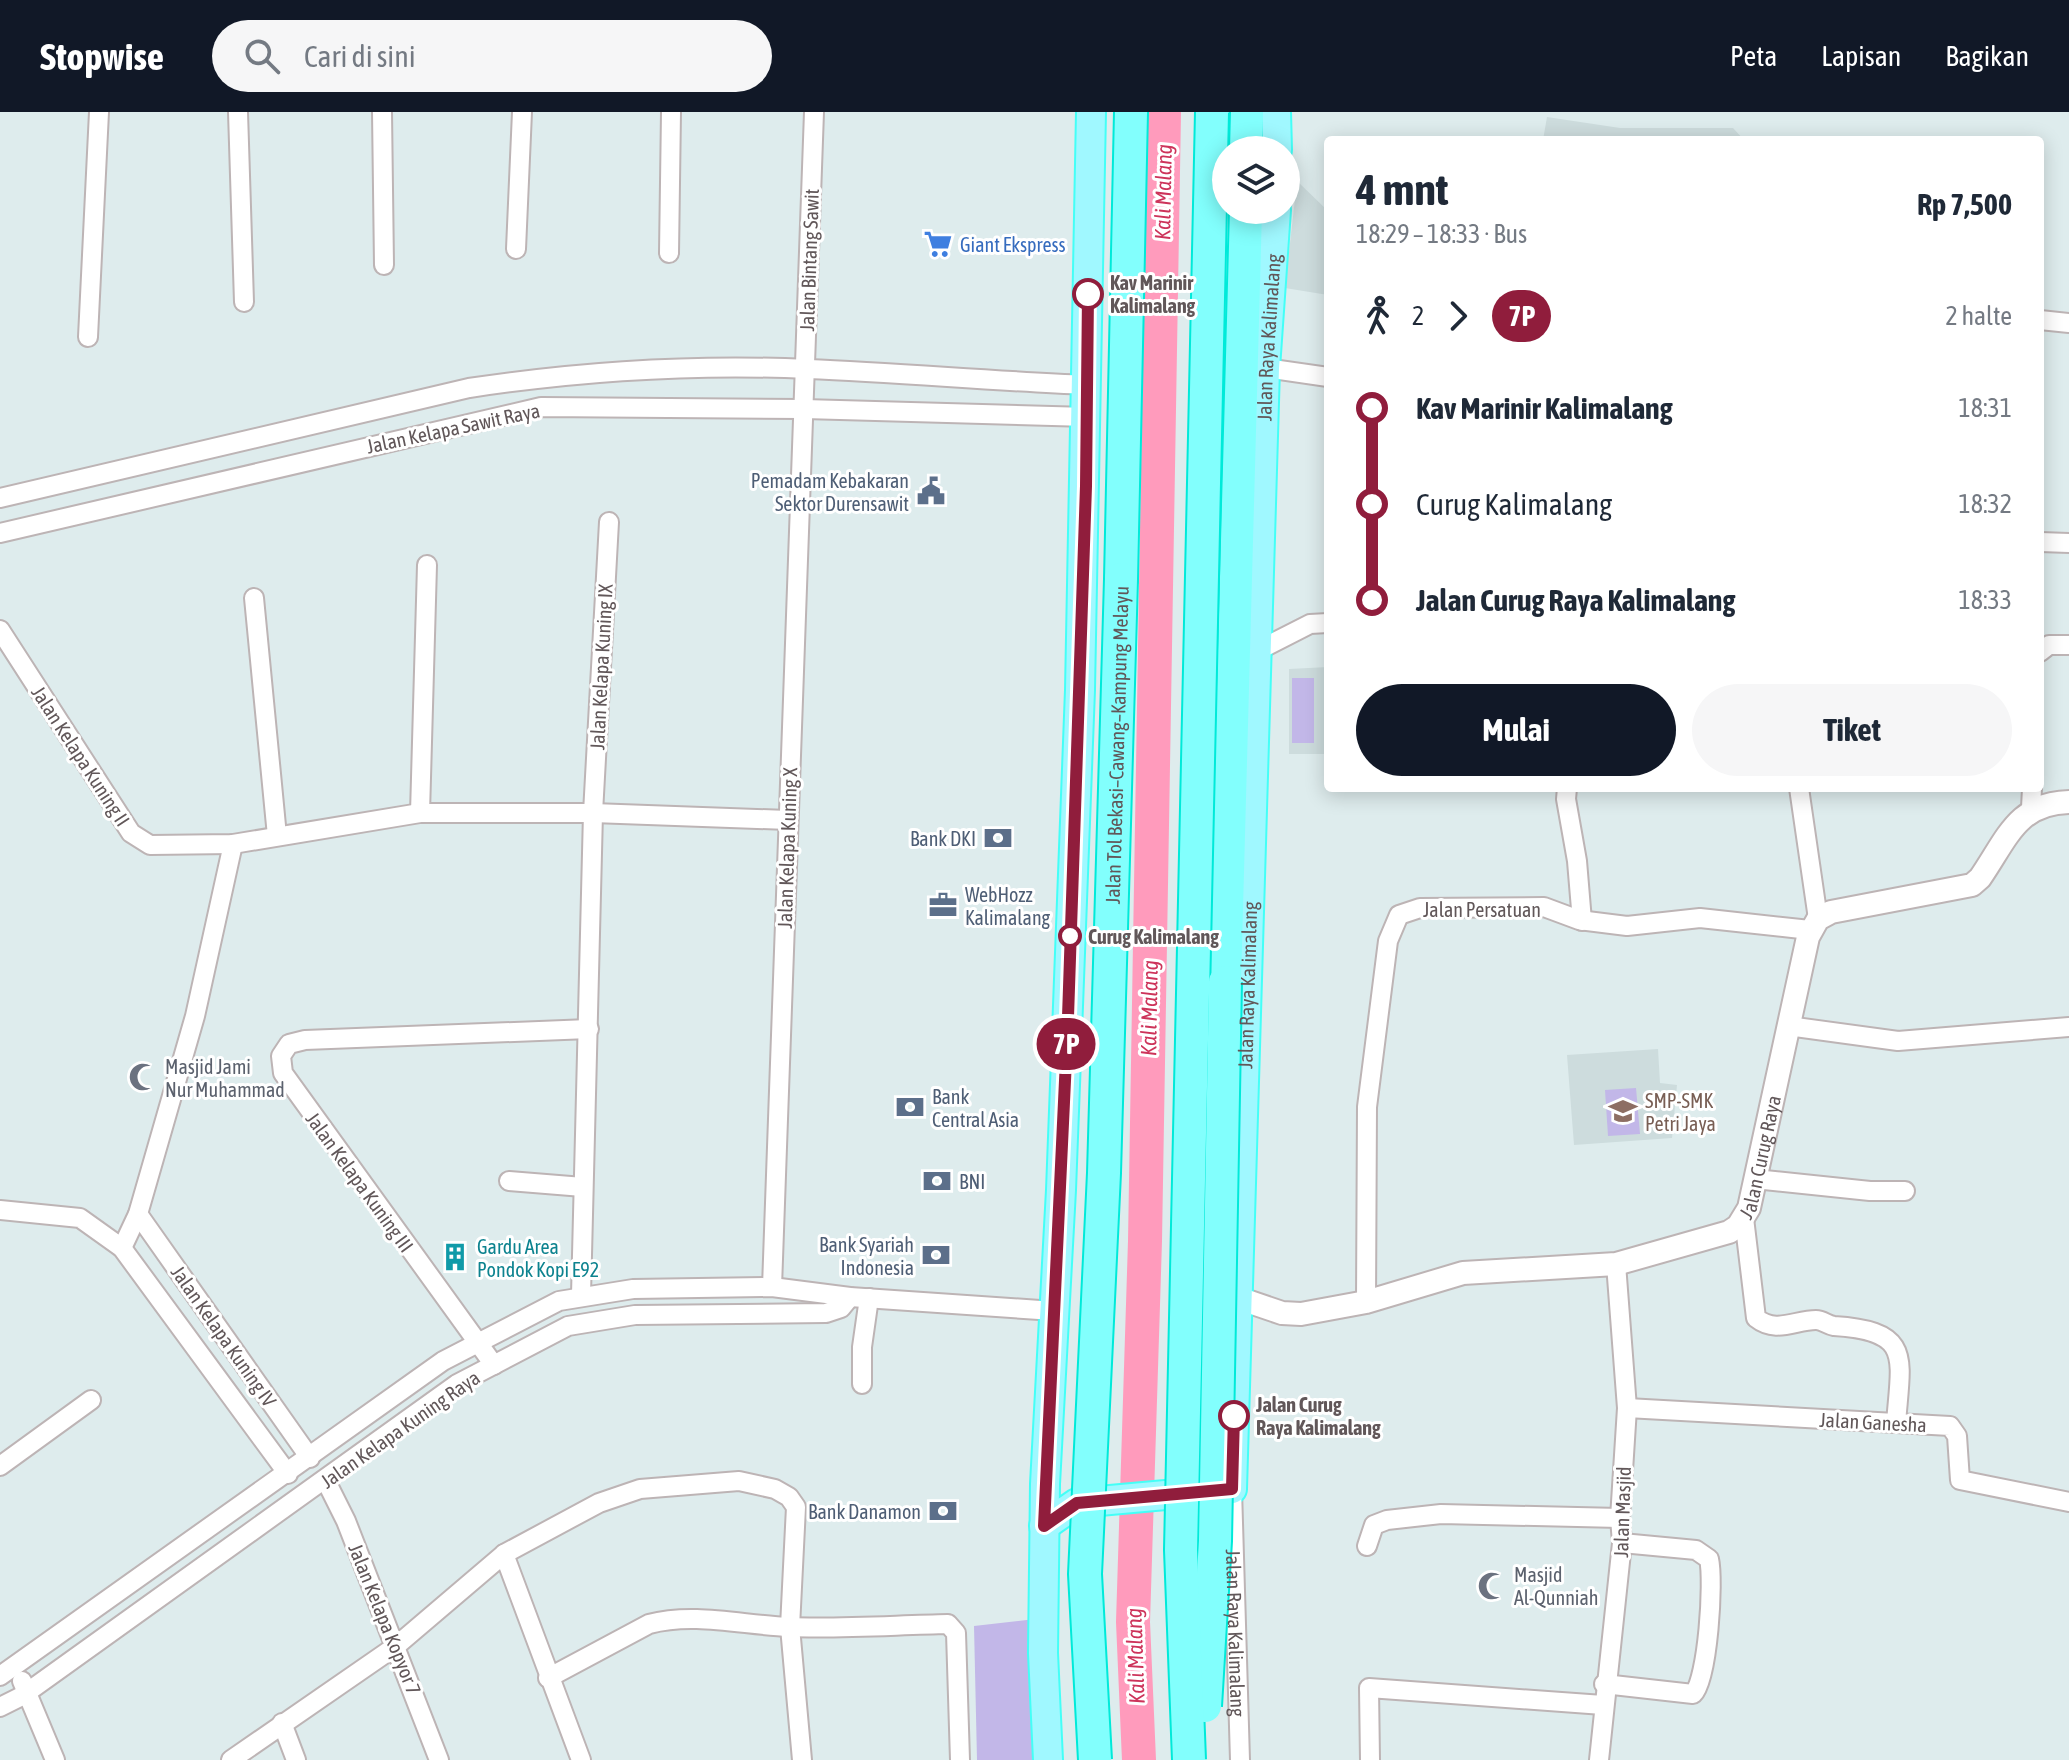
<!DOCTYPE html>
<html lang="id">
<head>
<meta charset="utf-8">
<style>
  :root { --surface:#fff; --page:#f6f6f7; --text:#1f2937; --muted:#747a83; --accent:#111827 }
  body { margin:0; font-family:"Asap Condensed",sans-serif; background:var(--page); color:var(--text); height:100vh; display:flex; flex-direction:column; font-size:30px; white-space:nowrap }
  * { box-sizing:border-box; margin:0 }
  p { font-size:26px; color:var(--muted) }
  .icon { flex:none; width:44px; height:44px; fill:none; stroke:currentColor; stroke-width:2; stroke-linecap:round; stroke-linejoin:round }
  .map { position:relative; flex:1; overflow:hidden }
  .sheet { position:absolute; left:1324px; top:24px; width:720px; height:656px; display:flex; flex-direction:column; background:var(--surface); border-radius:8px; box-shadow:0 4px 20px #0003 }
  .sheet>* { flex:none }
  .badge { padding:0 16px; border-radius:26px; font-size:28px; line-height:52px }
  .buttons { position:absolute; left:1212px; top:24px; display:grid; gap:16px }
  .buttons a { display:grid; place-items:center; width:88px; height:88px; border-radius:50%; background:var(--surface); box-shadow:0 4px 20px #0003; font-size:40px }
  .map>.badge { position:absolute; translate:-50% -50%; box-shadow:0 0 0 4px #fff }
  .legs { display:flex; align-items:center; gap:12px; height:88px; padding:0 32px; font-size:26px }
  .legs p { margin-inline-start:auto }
  .head { display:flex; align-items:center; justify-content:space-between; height:136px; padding:0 32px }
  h1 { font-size:44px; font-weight:700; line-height:60px }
  .primary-button { display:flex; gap:16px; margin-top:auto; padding:16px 32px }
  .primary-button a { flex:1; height:92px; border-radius:48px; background:var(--accent); color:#fff; font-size:32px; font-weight:700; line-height:92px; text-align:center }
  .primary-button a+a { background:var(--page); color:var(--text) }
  ul { padding:0 32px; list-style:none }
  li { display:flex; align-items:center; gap:28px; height:96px; font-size:30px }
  li i { display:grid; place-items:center; width:12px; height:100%; margin:0 10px; background:currentColor }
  li i::after { content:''; width:20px; height:20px; margin:-10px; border:6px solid; border-radius:50%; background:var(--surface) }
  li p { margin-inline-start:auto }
  li:first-child i { background:linear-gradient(#0000 50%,currentColor 0) }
  li:last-child i { background:linear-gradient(currentColor 50%,#0000 0) }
  header { display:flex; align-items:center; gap:48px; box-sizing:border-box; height:112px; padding:0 40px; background:var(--accent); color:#fff }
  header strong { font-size:38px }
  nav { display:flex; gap:44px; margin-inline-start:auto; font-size:28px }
  .search { width:560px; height:72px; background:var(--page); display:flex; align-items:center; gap:20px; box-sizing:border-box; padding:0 28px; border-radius:44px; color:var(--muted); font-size:30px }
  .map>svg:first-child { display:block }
  .education { fill:#cddcdd }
  .green { fill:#c2b7e8 }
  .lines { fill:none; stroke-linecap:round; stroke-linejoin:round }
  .river { stroke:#ff9bbc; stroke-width:34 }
  .minor-casing { stroke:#bdb4b5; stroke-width:22 }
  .tertiary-casing { stroke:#bdb4b5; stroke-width:26 }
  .primary-casing { stroke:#44fff7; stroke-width:32 }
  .motorway-casing { stroke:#00ead9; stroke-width:36 }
  .minor { stroke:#fff; stroke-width:18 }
  .tertiary { stroke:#fff; stroke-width:22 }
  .primary { stroke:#a0f8ff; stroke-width:28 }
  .motorway { stroke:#82fffd; stroke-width:32 }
  .motorway-bridge-casing { stroke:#00ead9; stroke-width:36; stroke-linecap:butt }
  .motorway-bridge { stroke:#82fffd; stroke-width:32 }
  .line-1-casing { stroke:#fff; stroke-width:18 }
  .line-1 { stroke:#901d3c; stroke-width:12 }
  .stop-1-dot { fill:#fff; stroke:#901d3c; stroke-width:4 }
  .labels { text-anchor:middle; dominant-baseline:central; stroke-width:6; stroke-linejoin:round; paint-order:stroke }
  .shop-label { font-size:20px; fill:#366cbe; stroke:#fff; text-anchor:start }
  .street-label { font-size:20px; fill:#615759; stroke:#fff }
  .stop-label { font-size:20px; font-weight:bold; fill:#615759; stroke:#fff; text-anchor:start }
  .service-label { font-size:20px; fill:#4e5e75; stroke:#fff; text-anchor:end }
  .worship-label { font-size:20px; fill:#5b616d; stroke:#fff; text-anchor:start }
  .education-label { font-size:20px; fill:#785e54; stroke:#fff; text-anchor:start }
  .culture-label { font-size:20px; fill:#0d838f; stroke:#fff; text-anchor:start }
  .water-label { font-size:22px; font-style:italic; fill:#cd335a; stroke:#fff }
</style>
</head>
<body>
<header>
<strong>Stopwise</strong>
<div class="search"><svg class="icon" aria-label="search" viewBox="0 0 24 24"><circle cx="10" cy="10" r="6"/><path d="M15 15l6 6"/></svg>Cari di sini</div>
<nav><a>Peta</a><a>Lapisan</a><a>Bagikan</a></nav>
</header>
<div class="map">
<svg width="2069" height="1648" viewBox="0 0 2069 1648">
  <rect width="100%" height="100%" fill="#deeced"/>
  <g class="education">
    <polygon points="1547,5 1620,16 1733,16 1744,28 1543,28"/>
    <polygon points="1297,69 1328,99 1328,183 1285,176"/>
    <polygon points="1328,555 1328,642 1289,642 1289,557"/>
    <polygon points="1658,937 1660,971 1677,973 1672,1026 1574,1033 1567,943"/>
  </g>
  <g class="green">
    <rect x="1292" y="566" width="22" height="65"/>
    <polygon points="1636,976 1640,1022 1608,1024 1605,978"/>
    <polygon points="1044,1506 1050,1648 977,1648 974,1514"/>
  </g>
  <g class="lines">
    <polyline class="river" points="1139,1648 1133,1510 1145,1129 1164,0"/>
    <defs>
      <g id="minor">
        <polyline points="238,0 244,190"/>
        <polyline points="382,0 384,153"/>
        <polyline points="516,137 522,0"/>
        <polyline points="669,141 671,0"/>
        <polyline points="2040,208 2069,211"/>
        <polyline points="88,225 99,0"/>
        <polyline points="1265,256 1328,265"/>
        <path d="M0 386 469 276C581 259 695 252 808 257 901 261 994 269 1087 273"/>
        <polyline points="0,421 541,295 804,297 1088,305"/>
        <polyline points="2040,430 2069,431"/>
        <polyline points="254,486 277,724"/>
        <polyline points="0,518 131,721 150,733 233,732 420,701 593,701 788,708"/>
        <polyline points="1257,539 1310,512 1328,511"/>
        <polyline points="2040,540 2049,533 2069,533"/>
        <polyline points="1567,676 1566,687 1577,749 1582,809"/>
        <polyline points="1799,676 1818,807"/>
        <polyline points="2031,696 2032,676"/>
        <polyline points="420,701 427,453"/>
        <polyline points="1788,914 1898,929 2069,915"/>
        <polyline points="1755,1067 1870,1079 1905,1079"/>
        <polyline points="509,1069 583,1075"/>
        <polyline points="0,1098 80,1106 122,1136 288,1362"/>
        <polyline points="138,1102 310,1346"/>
        <path d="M1744 1106 1756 1206C1776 1222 1795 1208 1816 1208 1823 1208 1827 1213 1834 1214 1913 1219 1901 1245 1896 1311"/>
        <polyline points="122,1136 138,1102 195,904 233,732"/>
        <polyline points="772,1175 814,0"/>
        <polyline points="581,1183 593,701 609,410"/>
        <polyline points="1366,1190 1367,995 1388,829 1399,803 1420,796 1544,795 1579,808 1627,814 1700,806 1810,818"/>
        <polyline points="494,1253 283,961 281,944 289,932 305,928 589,917"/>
        <polyline points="862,1272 862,1235 869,1186"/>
        <polyline points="1627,1296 1950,1314 1957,1324 1960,1368 2069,1390"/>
        <polyline points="0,1354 91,1288"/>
        <polyline points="326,1369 346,1409 439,1648"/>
        <path id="s1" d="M1232 1377 1240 1648"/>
        <polyline points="1367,1434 1374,1413 1387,1408 1441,1402 1620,1406"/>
        <polyline points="504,1442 581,1648"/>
        <polyline points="0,1564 443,1249 559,1189 633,1177 772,1175 850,1185 1054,1199"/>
        <path d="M548 1566 649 1512C694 1500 742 1513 789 1515 842 1517 896 1513 948 1512L956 1521 960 1648"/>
        <polyline points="22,1569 55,1648"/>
        <path d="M1604 1572 1693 1582C1708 1568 1714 1468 1709 1447L1696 1438 1622 1431"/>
        <polyline points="0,1595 22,1584 457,1272 568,1214 635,1203 826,1201 841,1196 850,1185"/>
        <polyline points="282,1611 296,1648"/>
        <polyline points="231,1648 396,1534 504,1442 599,1391 640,1377 739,1369 775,1377 789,1385 796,1395 790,1515 802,1648"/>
        <polyline points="1370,1648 1369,1576 1603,1593"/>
        <polyline points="1599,1648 1622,1431 1620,1406 1627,1296 1616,1152"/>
      </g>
      <g id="tertiary">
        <path id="s2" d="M1238 1186 1282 1201 1301 1202 1366 1190 1463 1161 1616 1152 1729 1120 1738 1114 1749 1096 1808 825 1818 807 1831 800 1972 773 1980 766C2007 727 2017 691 2069 690"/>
      </g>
      <g id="primary">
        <polyline points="1276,0 1277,38"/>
        <path id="s3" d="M1044 1414 1077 1391 1232 1377 1265 256 1276 98"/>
        <polyline points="1048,1648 1043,1541 1045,1372 1061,1078 1080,578 1091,0"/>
      </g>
      <g id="motorway">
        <polyline points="1246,38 1247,0"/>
        <polyline points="1121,467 1131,0"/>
        <polyline points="1225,870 1246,98"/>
      </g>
    </defs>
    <use href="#minor" class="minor-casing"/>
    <use href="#tertiary" class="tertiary-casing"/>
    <use href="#primary" class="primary-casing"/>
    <use href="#motorway" class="motorway-casing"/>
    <use href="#minor" class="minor"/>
    <use href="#tertiary" class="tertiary"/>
    <use href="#primary" class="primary"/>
    <use href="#motorway" class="motorway"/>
    <defs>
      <g id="motorway-bridge">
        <polyline points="1205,1594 1215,1429 1225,870"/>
        <path id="s4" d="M1095 1648 1085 1462 1104 1061 1121 467"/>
        <polyline points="1189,1648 1181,1438 1212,0"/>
      </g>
    </defs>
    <use href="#motorway-bridge" class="motorway-bridge-casing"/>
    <use href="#motorway-bridge" class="motorway-bridge"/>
  </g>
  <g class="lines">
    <defs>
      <polyline id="line-1" points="1088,182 1086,374 1068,905 1044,1414 1077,1391 1232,1377 1234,1304"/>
    </defs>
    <use href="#line-1" class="line-1-casing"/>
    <use href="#line-1" class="line-1"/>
  </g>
  <defs>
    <symbol id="supermarket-bare" viewBox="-9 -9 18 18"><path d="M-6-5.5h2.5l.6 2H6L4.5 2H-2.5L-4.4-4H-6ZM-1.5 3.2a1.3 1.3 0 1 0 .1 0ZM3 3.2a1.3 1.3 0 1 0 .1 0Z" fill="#3f7fe0" stroke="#fff" stroke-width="2.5" paint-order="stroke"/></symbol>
    <symbol id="civic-bare" viewBox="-9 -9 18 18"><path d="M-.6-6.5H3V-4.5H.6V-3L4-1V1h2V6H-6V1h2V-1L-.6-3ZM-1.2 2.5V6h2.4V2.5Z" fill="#5c6f8a" stroke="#fff" stroke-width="2.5" paint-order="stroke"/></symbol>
    <symbol id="bank-bare" viewBox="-9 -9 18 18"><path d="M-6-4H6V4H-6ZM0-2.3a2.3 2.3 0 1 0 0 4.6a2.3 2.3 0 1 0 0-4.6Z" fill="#5c6f8a" stroke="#fff" stroke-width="2.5" paint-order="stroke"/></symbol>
    <symbol id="office-bare" viewBox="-9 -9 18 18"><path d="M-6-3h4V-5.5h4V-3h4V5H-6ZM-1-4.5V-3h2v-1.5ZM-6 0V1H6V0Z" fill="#5c6f8a" stroke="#fff" stroke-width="2.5" paint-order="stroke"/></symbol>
    <symbol id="mosque-bare" viewBox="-9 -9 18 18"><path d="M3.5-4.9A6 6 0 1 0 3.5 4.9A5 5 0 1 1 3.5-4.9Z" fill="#6b7280" stroke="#fff" stroke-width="2.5" paint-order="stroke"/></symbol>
    <symbol id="school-bare" viewBox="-9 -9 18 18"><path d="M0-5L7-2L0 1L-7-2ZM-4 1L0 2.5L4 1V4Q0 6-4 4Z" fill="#8d6e63" stroke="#fff" stroke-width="2.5" paint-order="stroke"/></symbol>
    <symbol id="building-bare" viewBox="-9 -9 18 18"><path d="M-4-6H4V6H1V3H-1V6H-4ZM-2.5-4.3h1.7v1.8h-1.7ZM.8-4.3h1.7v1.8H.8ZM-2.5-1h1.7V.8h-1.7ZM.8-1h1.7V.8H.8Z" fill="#0f9aa8" stroke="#fff" stroke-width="2.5" paint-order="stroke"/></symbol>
  </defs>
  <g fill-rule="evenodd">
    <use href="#supermarket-bare" x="918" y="112" width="40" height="40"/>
    <use href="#civic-bare" x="911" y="359" width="40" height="40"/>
    <use href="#bank-bare" x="978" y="706" width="40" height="40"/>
    <use href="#office-bare" x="923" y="773" width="40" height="40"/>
    <use href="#mosque-bare" x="123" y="945" width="40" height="40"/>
    <use href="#bank-bare" x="890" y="975" width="40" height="40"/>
    <use href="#school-bare" x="1603" y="979" width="40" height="40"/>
    <use href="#bank-bare" x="917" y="1049" width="40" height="40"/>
    <use href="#bank-bare" x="916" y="1123" width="40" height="40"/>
    <use href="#building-bare" x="435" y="1125" width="40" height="40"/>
    <use href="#bank-bare" x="923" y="1379" width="40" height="40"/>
    <use href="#mosque-bare" x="1472" y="1454" width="40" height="40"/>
  </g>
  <g class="stop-1-dot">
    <circle cx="1088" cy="182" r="14"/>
    <circle cx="1070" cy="824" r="10"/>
    <circle cx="1234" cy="1304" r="14"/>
  </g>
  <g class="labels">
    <g class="shop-label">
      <text x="960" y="132">Giant Ekspress</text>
    </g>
    <g class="street-label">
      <text transform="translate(809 148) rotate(-88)">Jalan Bintang Sawit</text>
      <text stroke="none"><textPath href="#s3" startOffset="1348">Jalan Raya Kalimalang</textPath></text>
      <text transform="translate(453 316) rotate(-12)">Jalan Kelapa Sawit Raya</text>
      <text transform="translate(601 555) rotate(-87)">Jalan Kelapa Kuning IX</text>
      <text stroke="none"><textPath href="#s4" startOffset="1016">Jalan Tol Bekasi–Cawang–Kampung Melayu</textPath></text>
      <text transform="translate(81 644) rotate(57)">Jalan Kelapa Kuning II</text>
      <text transform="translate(787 736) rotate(-88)">Jalan Kelapa Kuning X</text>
      <text x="1482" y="797">Jalan Persatuan</text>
      <text stroke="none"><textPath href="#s3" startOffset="700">Jalan Raya Kalimalang</textPath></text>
      <text stroke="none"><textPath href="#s2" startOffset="588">Jalan Curug Raya</textPath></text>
      <text transform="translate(360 1070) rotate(54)">Jalan Kelapa Kuning III</text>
      <text transform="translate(224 1224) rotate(55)">Jalan Kelapa Kuning IV</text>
      <text transform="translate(1873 1310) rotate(3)">Jalan Ganesha</text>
      <text transform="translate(400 1317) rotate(-35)">Jalan Kelapa Kuning Raya</text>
      <text transform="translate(1622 1400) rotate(-88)">Jalan Masjid</text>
      <text transform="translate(385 1507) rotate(68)">Jalan Kelapa Kopyor 7</text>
      <text stroke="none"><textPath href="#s1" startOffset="144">Jalan Raya Kalimalang</textPath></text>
    </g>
    <g class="stop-label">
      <text x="1110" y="170">Kav Marinir<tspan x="1110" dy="23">Kalimalang</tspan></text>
      <text x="1088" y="824">Curug Kalimalang</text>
      <text x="1256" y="1292">Jalan Curug<tspan x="1256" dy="23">Raya Kalimalang</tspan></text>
    </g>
    <g class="service-label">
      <text x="909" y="368">Pemadam Kebakaran<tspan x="909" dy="23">Sektor Durensawit</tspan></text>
      <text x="976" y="726">Bank DKI</text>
      <text x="965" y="782" text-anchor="start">WebHozz<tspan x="965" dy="23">Kalimalang</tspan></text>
      <text x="932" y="984" text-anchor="start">Bank<tspan x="932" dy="23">Central Asia</tspan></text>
      <text x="959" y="1069" text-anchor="start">BNI</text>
      <text x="914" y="1132">Bank Syariah<tspan x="914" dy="23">Indonesia</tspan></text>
      <text x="921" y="1399">Bank Danamon</text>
    </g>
    <g class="worship-label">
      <text x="165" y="954">Masjid Jami<tspan x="165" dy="23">Nur Muhammad</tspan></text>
      <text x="1514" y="1462">Masjid<tspan x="1514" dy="23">Al-Qunniah</tspan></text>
    </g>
    <g class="education-label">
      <text x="1645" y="988">SMP-SMK<tspan x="1645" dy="23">Petri Jaya</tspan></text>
    </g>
    <g class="culture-label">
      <text x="477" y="1134">Gardu Area<tspan x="477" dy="23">Pondok Kopi E92</tspan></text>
    </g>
    <g class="water-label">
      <text transform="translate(1163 80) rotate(-89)">Kali Malang</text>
      <text transform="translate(1149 896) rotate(-89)">Kali Malang</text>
      <text transform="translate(1135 1544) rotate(-92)">Kali Malang</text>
    </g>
  </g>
</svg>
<div class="buttons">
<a><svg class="icon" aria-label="layers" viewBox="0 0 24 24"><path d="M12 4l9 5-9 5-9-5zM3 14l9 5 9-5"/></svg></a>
</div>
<b class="badge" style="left:1066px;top:932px;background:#901d3c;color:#fff">7P</b>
<section class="sheet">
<div class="head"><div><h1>4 mnt</h1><p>18:29 – 18:33 · Bus</p></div><b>Rp 7,500</b></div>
<div class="legs"><svg class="icon" aria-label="walk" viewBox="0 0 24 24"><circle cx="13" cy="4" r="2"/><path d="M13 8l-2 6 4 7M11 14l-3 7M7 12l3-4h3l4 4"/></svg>2<svg class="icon" aria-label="forward" viewBox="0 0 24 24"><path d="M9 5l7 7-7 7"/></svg><b class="badge" style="background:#901d3c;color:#fff">7P</b><p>2 halte</p></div>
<ul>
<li><i style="color:#901d3c"></i><b>Kav Marinir Kalimalang</b><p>18:31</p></li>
<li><i style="color:#901d3c"></i><span>Curug Kalimalang</span><p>18:32</p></li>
<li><i style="color:#901d3c"></i><b>Jalan Curug Raya Kalimalang</b><p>18:33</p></li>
</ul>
<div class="primary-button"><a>Mulai</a><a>Tiket</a></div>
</section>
</div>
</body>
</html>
